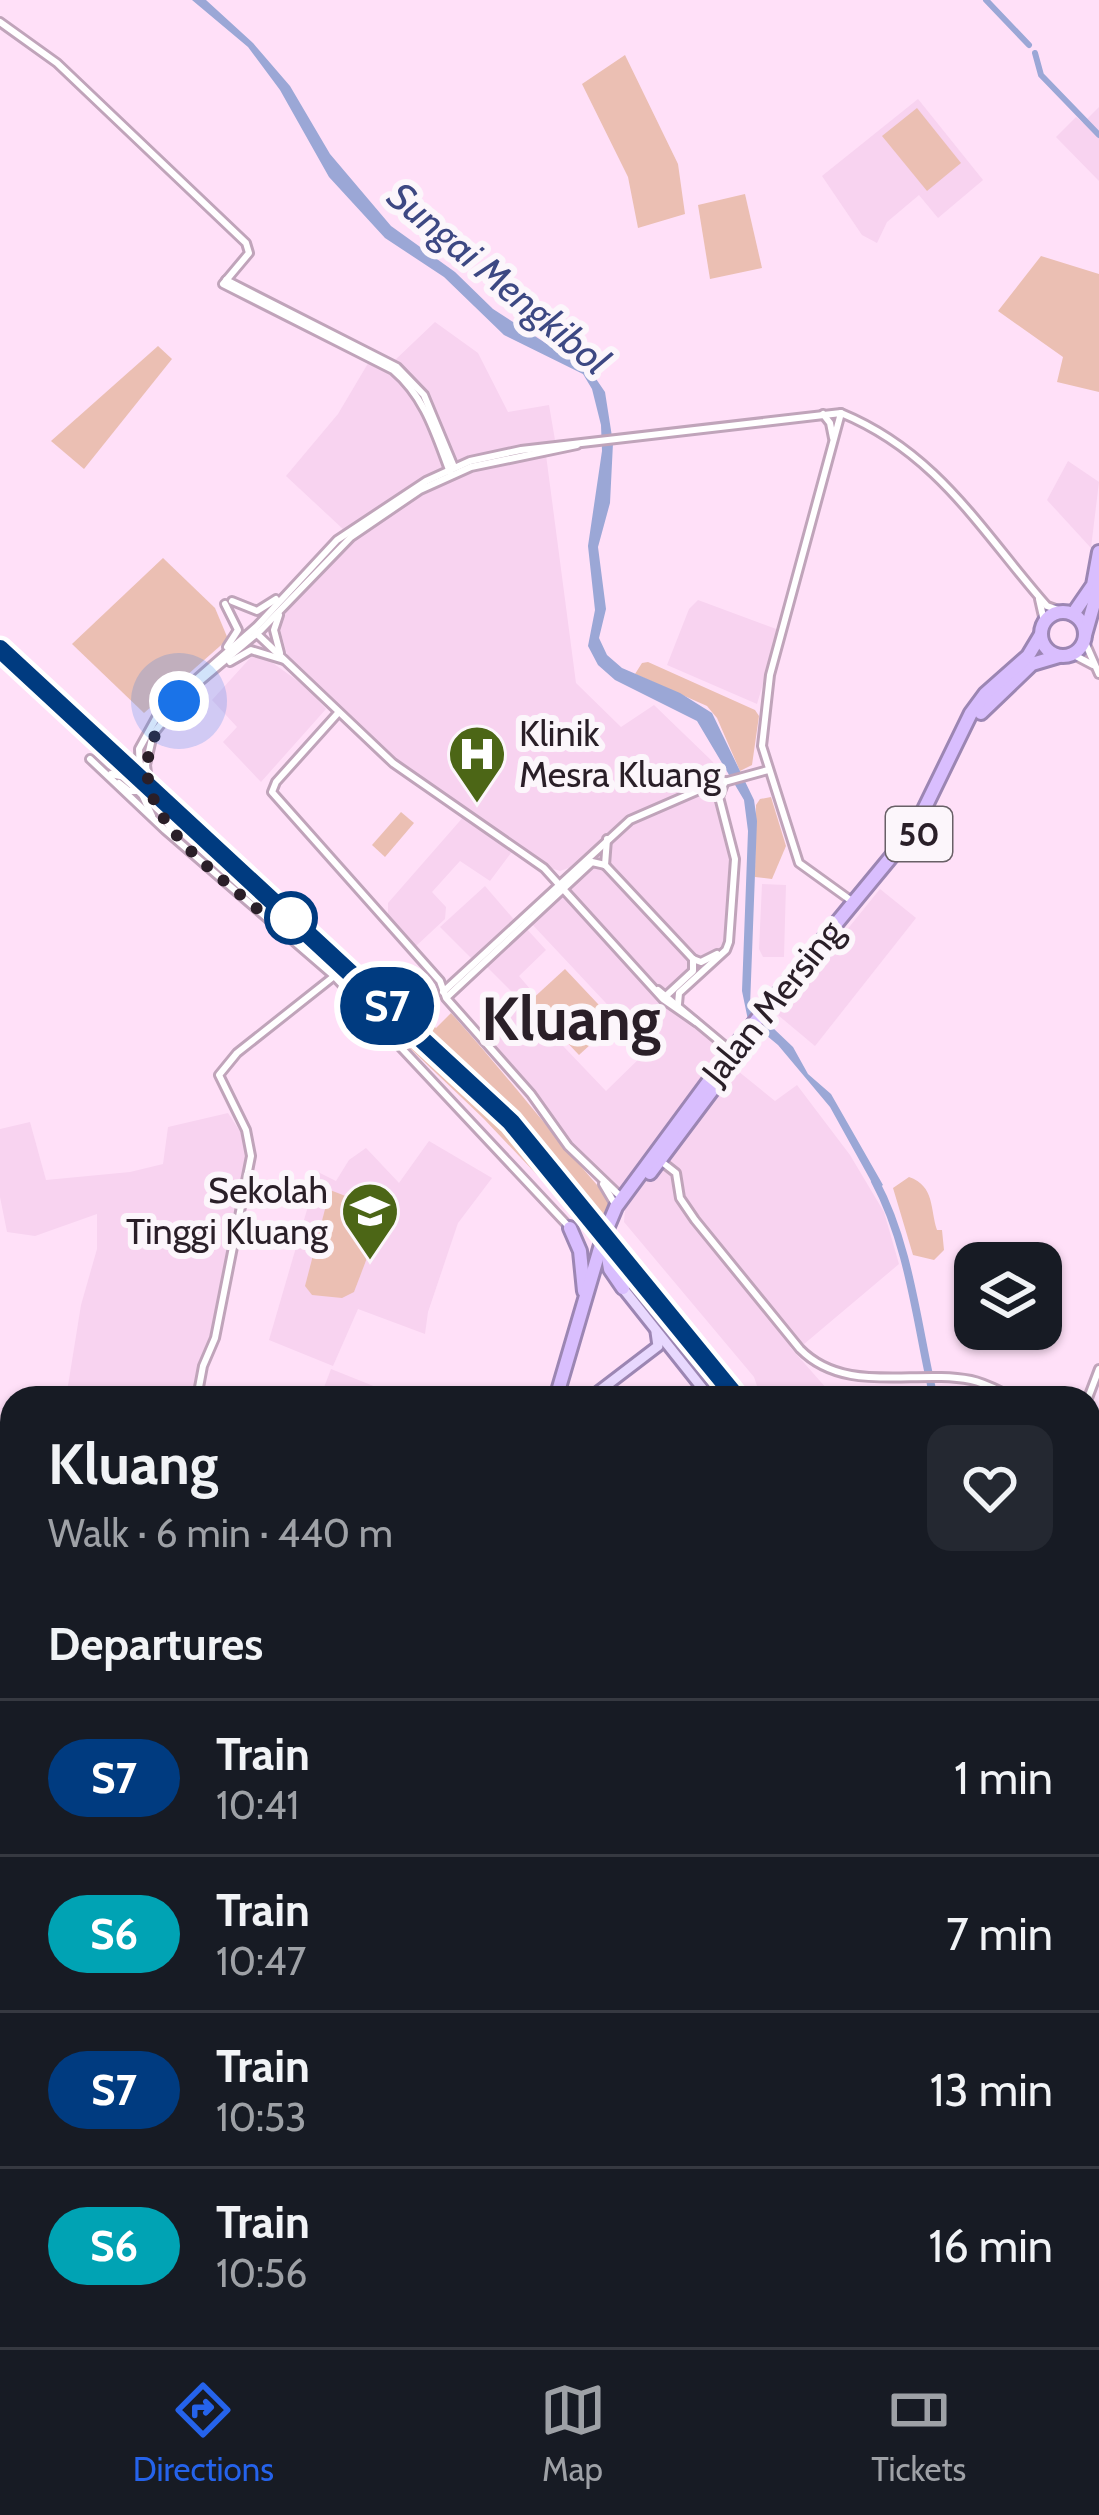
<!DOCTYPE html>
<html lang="en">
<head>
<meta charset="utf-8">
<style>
  :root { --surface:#171b24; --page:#242831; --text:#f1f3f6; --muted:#9ea1a6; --line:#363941; --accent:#2563eb }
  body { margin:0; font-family:Cabin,sans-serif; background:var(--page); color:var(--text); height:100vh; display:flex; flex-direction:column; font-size:45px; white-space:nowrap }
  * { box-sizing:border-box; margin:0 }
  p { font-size:39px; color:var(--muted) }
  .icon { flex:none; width:66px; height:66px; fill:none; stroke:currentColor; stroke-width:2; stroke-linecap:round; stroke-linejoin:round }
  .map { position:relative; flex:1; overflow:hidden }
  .sheet { position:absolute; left:0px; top:1386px; width:1101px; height:963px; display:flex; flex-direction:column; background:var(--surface); border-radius:36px 36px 0 0; box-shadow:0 3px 9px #0004 }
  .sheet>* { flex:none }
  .badge { padding:0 24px; border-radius:39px; font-size:42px; line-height:78px }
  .controls { position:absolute; left:954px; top:1242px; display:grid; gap:24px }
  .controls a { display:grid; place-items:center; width:108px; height:108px; border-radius:24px; background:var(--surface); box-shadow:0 3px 9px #0004; font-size:60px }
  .you { position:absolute; width:60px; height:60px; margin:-30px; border:9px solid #fff; border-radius:50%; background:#1a73e8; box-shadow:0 0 0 18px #1a73e833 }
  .map>.badge { position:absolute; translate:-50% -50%; box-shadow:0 0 0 6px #fff }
  h2 { padding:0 48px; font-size:45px; line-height:108px }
  .round { display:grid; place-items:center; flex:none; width:126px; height:126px; border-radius:24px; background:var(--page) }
  .head { display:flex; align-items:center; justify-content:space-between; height:204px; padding:0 48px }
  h1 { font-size:57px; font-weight:700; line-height:90px }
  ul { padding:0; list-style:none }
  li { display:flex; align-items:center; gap:36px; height:156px; padding:0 48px; border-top:3px solid var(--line) }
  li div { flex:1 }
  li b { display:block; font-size:45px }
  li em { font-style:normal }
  li .badge { min-width:132px; font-weight:700; text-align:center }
  .tab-bar { display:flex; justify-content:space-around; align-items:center; height:168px; border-top:3px solid var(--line); background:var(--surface); font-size:33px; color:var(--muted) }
  .tab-bar a { display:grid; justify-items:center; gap:6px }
  .tab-bar .active { color:var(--accent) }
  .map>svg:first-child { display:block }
  .built { fill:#f8d3f0 }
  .green { fill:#ebbfb3 }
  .forest { fill:#dca597 }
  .water { fill:#9ba7d6 }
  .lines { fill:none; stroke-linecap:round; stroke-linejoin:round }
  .canal { stroke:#9ba7d6; stroke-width:6 }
  .river { stroke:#9ba7d6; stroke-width:8 }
  .minor-casing { stroke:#c0a4ba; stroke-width:12 }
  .major-casing { stroke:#9c86b3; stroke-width:15 }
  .highway-casing { stroke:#9c86b3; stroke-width:18 }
  .minor { stroke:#fff; stroke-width:6 }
  .major { stroke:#e8d8fe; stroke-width:9 }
  .highway { stroke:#d9befe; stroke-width:12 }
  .rail { stroke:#8a7686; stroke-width:3; stroke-dasharray:21 21; stroke-linecap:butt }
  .line-casing { stroke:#fff; stroke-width:27 }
  .line { stroke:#003b80; stroke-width:18 }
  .walk { stroke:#2a1f28; stroke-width:12; stroke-dasharray:0 21.6 }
  .stop-dot { fill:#fff; stroke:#003b80; stroke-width:6 }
  .labels { text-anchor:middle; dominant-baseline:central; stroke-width:12; stroke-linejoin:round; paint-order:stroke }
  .shield { fill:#fcf6fb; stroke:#696067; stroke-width:3 }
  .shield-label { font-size:33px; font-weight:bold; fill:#2a1f28 }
  .poi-label { font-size:36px; fill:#2a1f28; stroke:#fcf6fb; text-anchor:start }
  .street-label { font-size:36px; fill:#2a1f28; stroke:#fcf6fb }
  .water-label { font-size:39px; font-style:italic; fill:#3d4883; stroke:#fcf6fb }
  .town-label { font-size:60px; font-weight:bold; fill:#2a1f28; stroke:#fcf6fb }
</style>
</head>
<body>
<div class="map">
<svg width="1099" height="2347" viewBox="0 0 1099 2347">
  <rect width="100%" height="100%" fill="#ffe0f8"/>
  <g class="built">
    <polygon points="918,99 983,180 938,218 919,195 887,222 877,243 862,235 822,176"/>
    <polygon points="1099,107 1099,181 1056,137 1076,117 1083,123"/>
    <polygon points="435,322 478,353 508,412 549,405 555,440 455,462 427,394 394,361"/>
    <polygon points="370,360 407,386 424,412 445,466 343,529 286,476 338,414"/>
    <polygon points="546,455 576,683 621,727 654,705 713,762 720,780 670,798 628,819 574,866 560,871 547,867 379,747 288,658 278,622 284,609 353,539 422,493 479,468"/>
    <polygon points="1068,461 1099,482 1091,548 1047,500"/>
    <polygon points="698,600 779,630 757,704 667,665 689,609"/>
    <polygon points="252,656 263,656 305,686 326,709 261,782 223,742 237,727 212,700"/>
    <polygon points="706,790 718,798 732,857 727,941 667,992 659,987 568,887 637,819"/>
    <polygon points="465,815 514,849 490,881 460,861 432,892 446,907 445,919 415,947 388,918 388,903"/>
    <polygon points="762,884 786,885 784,957 763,957 759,949"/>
    <polygon points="485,886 517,923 474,961 440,927"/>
    <polygon points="880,889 916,918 815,1046 778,1015"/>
    <polygon points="563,891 680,1017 727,1051 622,1194 569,1144 484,1038 522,1003 606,1091 649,1049 530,922"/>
    <polygon points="525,927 546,950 519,976 531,990 521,1001 486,966"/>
    <polygon points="733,1067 775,1101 797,1085 850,1155 884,1212 899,1264 797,1350 793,1345 790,1347 835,1398 761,1398 754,1377 624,1222 625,1209"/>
    <polygon points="228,1113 243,1136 247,1162 211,1342 199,1367 196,1398 66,1398 81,1305 97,1249 97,1214 35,1236 7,1232 0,1197 0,1129 30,1122 46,1180 130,1172 163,1164 168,1127"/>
    <polygon points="429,1141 492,1178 458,1223 428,1312 425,1334 358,1309 333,1366 269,1340 318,1172 336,1181 349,1160 366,1148 399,1183"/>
    <polygon points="331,1369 401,1397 401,1398 320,1398"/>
    <polygon points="12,2206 12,2337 83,2337 74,2347 0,2347 0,2213"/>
  </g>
  <g class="green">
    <polygon points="625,55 678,164 685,214 638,228 628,177 582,84"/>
    <polygon points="917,108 961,163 927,191 882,136"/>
    <polygon points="745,194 762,268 710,279 698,205"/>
    <polygon points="1041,256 1099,274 1099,392 1057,382 1063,357 998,311"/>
    <polygon points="158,346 172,359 84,469 51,441"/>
    <polygon points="163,558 215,608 228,639 144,713 72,644"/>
    <polygon points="648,662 755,710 759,716 752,765 740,771 717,718 707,706 635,674 642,663"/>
    <polygon points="771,797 786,846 772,879 755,877 756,805 760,799"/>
    <polygon points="401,812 414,823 385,857 372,845"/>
    <polygon points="565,969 615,1022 579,1055 529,1002"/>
    <path d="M388 985 436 1028 451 1013C507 1075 557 1141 613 1203V1208L594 1235 484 1119 367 1007Z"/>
    <path d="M909 1177C935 1186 930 1209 937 1230H942L944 1250 934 1260 913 1255 893 1188Z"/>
    <polygon points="330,1190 379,1209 383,1216 354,1292 342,1298 312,1295 305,1286"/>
    <polygon points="1099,1901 1099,2138 1089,2150 1089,1916"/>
  </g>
  <polygon class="forest" points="296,2337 421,2337 429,2347 305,2347"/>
  <polygon class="water" points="192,0 206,0 253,43 290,86 330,154 391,226 455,272 493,309 592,373 605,392 613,443 610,503 598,547 606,609 599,638 607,655 622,668 680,693 712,713 754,800 757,821 750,1006 793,1047 808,1074 831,1094 883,1185 876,1190 830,1107 778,1045 748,1020 742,991 748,831 744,800 697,721 615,680 598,665 588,646 595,610 588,546 602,451 601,425 592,389 583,374 504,335 444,277 385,238 329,177 280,90 248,47"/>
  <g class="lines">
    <g class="canal">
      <polyline points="986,0 1029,45"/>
      <polyline points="1035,53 1041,75 1099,135"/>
    </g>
    <g class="river">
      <path d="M875 1181C910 1246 917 1326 934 1398"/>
      <polyline points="1089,1668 1099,1679"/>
    </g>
    <defs>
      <g id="minor">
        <path d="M0 22 57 63 246 243 249 253 223 284 393 370C426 398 436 436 451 475"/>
        <polyline points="226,280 397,367 424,395 454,467"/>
        <polyline points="841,413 770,675 762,746 799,863 853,902"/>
        <polyline points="823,414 830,423 833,438"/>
        <polyline points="1039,599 1044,621"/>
        <polyline points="232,601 257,611 276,599"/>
        <polyline points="225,604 238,630 227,647"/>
        <polyline points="279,615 274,630 280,653"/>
        <polyline points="255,632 393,763 544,868 663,999 696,1022"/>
        <polyline points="1084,640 1099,674"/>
        <polyline points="1072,654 1093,665"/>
        <polyline points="230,662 251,650 284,660"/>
        <polyline points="338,713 276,782 272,792 440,981 446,998 531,1094 568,1146 620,1196"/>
        <polyline points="90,759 165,830 334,976 571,1229"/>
        <polyline points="111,774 125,777 138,766"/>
        <polyline points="119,783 129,791 145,791"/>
        <path d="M152 816 141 792 139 749 160 711 257 626 337 540 426 481 470 461 521 450 841 413C938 453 981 531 1047 606L1061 611"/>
        <polyline points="173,833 149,790 146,765 153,734 186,693 261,630 351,537 420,490 471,467 577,445"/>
        <polyline points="605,865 693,959"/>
        <polyline points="605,865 607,839"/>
        <polyline points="693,959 701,962 717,954"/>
        <polyline points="658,990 730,1050"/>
        <polyline points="443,992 630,820 706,787 768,770"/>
        <polyline points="667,995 693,971 693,959"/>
        <polyline points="447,997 592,862 605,865"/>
        <polyline points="678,1004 679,993 726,950 729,942 735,859 719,797 725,781"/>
        <path d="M662 1162 676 1173 680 1198 695 1220 800 1349C845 1395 914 1369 971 1380 986 1383 1001 1392 1015 1398"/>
        <polyline points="603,1184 616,1206"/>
        <polyline points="197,1398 203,1366 215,1338 251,1156 246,1130 219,1075 237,1053 333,977"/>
        <polyline points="1088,1398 1099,1369"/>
        <polyline points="1089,1429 1099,1434"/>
        <polyline points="0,1947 12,1948"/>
      </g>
      <g id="major">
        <polyline points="621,1286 710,1398"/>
        <polyline points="590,1398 658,1346 656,1332"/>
        <polyline points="1089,1744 1099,1739"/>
        <polyline points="1089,1825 1099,1840"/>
      </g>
      <g id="highway">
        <circle cx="1063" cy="634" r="22"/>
        <polyline points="1073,614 1093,585 1099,552"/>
        <polyline points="1085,635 1099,586"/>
        <polyline points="981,713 1032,664 1059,656"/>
        <polyline points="650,1173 749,1041"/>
        <polyline points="570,1228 580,1251 584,1291"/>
        <polyline points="606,1246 610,1269 623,1288"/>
        <polyline points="556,1398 603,1238 616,1207 731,1051 915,828 971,713 985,694 1028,656 1040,636"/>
        <polyline points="111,2347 120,2337"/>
      </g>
    </defs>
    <use href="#minor" class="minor-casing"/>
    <use href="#major" class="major-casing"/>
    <use href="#highway" class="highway-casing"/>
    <use href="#minor" class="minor"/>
    <use href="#major" class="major"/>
    <use href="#highway" class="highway"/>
    <g class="rail">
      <polyline points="0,646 512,1119 741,1398"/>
      <polyline points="1089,1758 1099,1768"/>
    </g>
  </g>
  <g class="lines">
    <defs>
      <polyline id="line" points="0,649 511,1122 737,1398"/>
    </defs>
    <use href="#line" class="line-casing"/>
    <use href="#line" class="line"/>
    <path class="walk" d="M179 701C93 793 202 860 268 918H291"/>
  </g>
  <defs>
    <symbol id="hospital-pin" viewBox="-11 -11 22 30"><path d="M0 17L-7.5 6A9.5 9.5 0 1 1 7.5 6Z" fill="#4c6616" stroke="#fcf6fb"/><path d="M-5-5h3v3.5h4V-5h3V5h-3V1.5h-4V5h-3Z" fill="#fff"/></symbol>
    <symbol id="school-pin" viewBox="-11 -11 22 30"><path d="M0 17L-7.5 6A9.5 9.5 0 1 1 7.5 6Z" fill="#4c6616" stroke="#fcf6fb"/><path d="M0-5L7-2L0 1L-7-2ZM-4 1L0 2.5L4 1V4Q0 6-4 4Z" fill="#fff"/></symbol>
  </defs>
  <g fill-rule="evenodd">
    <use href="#hospital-pin" x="444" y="721" width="66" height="90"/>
    <use href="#school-pin" x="337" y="1178" width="66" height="90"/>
  </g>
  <circle class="stop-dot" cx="291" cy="918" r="24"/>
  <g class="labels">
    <rect class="shield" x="886" y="807" width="66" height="54" rx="9"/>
    <g class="shield-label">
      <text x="919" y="834">50</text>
    </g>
    <g class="poi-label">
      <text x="519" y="733">Klinik<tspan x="519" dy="41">Mesra Kluang</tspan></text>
      <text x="328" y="1190" text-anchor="end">Sekolah<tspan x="328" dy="41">Tinggi Kluang</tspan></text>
    </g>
    <g class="street-label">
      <text transform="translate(772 1002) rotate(-51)">Jalan Mersing</text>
    </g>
    <g class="water-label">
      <text transform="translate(499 278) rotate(40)">Sungai Mengkibol</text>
    </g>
    <g class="town-label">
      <text x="571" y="1018">Kluang</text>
    </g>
  </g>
</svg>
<div class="controls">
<a><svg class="icon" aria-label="layers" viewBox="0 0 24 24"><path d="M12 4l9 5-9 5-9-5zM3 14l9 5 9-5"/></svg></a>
</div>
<div class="you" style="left:179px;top:701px"></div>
<b class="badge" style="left:387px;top:1006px;background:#003b80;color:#fff">S7</b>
<section class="sheet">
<div class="head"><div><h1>Kluang</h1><p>Walk · 6 min · 440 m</p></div><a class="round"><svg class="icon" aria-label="heart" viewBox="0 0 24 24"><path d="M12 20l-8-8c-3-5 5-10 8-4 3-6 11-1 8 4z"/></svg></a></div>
<h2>Departures</h2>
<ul>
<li><span class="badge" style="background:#003b80;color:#fff">S7</span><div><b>Train</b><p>10:41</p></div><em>1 min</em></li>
<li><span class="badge" style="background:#00a3b4;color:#fff">S6</span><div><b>Train</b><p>10:47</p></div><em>7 min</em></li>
<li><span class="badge" style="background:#003b80;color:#fff">S7</span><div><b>Train</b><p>10:53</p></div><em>13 min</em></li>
<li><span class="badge" style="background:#00a3b4;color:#fff">S6</span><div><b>Train</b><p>10:56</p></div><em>16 min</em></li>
</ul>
</section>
</div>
<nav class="tab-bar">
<a class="active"><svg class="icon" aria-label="directions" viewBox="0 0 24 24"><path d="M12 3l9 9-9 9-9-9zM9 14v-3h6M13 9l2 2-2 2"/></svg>Directions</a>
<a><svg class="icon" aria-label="map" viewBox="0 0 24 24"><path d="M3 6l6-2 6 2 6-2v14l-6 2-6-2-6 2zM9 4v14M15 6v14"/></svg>Map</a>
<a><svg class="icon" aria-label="tickets" viewBox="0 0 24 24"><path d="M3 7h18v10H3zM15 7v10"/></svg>Tickets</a>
</nav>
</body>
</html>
